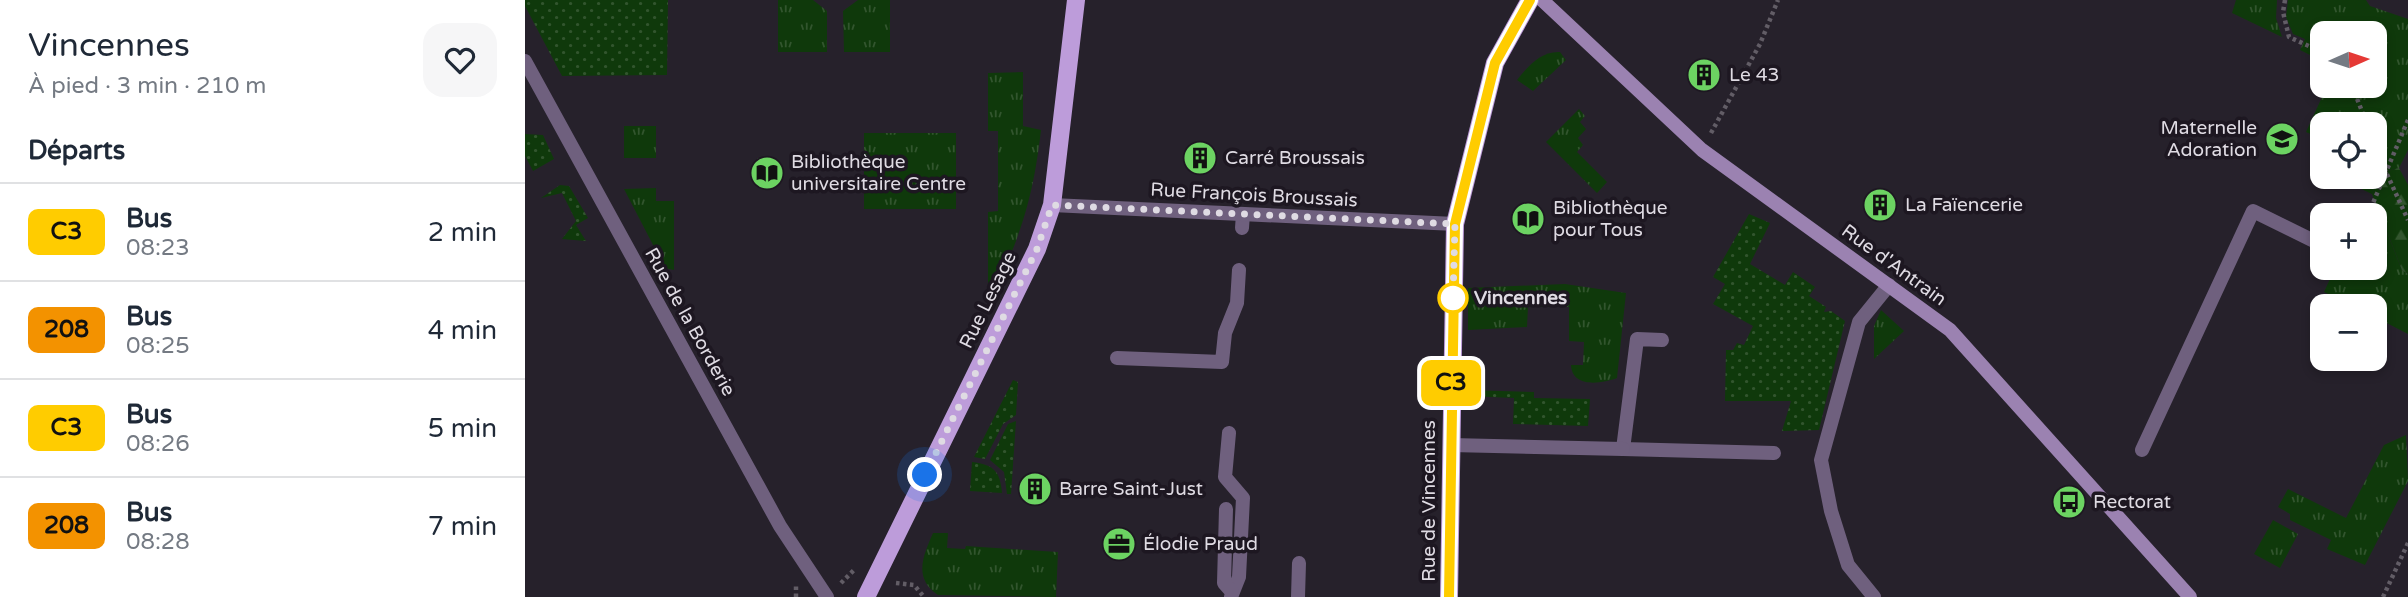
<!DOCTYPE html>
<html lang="fr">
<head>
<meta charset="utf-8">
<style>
  :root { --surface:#fff; --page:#f6f6f7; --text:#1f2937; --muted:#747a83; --line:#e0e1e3 }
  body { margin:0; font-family:"Varela Round",sans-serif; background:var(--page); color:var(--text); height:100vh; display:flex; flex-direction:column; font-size:26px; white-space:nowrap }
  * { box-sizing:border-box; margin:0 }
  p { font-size:23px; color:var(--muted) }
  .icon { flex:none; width:38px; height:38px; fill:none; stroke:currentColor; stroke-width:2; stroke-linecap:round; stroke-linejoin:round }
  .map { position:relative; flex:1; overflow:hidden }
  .panel { display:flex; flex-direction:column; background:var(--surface); width:525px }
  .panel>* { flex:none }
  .badge { padding:0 14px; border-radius:10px; font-size:24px; line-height:46px }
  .needle { width:46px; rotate:87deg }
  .buttons { position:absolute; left:1785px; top:21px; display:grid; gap:14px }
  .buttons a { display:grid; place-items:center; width:77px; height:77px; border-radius:14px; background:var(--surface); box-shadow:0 4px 10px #0003; font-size:35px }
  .you { position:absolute; width:35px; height:35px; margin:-18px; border:5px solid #fff; border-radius:50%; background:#1a73e8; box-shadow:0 0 0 10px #1a73e833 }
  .map>.badge { position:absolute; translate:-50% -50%; box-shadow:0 0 0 4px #fff }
  h2 { padding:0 28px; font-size:26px; line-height:63px }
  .round { display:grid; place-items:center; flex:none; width:74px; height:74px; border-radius:21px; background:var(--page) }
  .overview { display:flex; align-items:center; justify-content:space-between; height:119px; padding:0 28px }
  h1 { font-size:33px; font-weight:600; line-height:52px }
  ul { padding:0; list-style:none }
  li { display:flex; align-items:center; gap:21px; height:98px; padding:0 28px; border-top:2px solid var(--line) }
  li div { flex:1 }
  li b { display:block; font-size:26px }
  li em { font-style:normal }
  li .badge { min-width:77px; font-weight:700; text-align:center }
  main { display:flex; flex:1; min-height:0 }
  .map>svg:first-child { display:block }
  .grass { fill:url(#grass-tufts) }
  .forest { fill:url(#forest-firs) }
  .park { fill:url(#park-dots) }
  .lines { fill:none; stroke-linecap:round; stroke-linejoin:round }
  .path { stroke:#625d66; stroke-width:4.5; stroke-dasharray:3.5 3.5; stroke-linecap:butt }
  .service { stroke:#6f607e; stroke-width:14 }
  .minor { stroke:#6f607e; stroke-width:14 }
  .secondary { stroke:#9b82b1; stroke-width:14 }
  .primary { stroke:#bd9cda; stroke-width:18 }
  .line-casing { stroke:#fff; stroke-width:16 }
  .line { stroke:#fc0; stroke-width:10 }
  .walk { stroke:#dfdbe3; stroke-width:7; stroke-dasharray:0 12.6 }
  .stop-dot { fill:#fff; stroke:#fc0; stroke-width:3.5 }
  .labels { text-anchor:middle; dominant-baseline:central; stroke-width:7; stroke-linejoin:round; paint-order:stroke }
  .poi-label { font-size:19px; fill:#dfdbe3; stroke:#1d1721; text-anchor:start }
  .street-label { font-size:19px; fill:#dfdbe3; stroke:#1d1721 }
  .stop-label { font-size:19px; font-weight:bold; fill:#dfdbe3; stroke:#1d1721; text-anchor:start }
</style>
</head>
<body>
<main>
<section class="panel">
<div class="overview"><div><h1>Vincennes</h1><p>À pied · 3 min · 210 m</p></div><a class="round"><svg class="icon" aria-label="heart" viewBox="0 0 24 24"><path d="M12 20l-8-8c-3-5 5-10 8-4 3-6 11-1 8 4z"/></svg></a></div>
<h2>Départs</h2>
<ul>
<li><span class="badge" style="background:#fc0;color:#111">C3</span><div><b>Bus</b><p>08:23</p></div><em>2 min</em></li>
<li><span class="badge" style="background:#f39200;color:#111">208</span><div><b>Bus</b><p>08:25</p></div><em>4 min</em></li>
<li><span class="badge" style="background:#fc0;color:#111">C3</span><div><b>Bus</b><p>08:26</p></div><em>5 min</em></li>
<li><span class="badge" style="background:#f39200;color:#111">208</span><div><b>Bus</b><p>08:28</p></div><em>7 min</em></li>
</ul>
</section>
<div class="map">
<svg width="1883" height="597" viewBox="0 0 1883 597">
  <defs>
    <pattern id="grass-tufts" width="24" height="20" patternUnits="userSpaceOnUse" patternTransform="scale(1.75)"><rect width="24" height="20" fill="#0f390b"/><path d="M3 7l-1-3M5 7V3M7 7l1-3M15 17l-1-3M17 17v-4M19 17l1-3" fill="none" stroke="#32552e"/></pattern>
    <pattern id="forest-firs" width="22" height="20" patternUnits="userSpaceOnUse" patternTransform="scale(1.75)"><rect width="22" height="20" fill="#0f390b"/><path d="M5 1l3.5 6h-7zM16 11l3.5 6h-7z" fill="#32552e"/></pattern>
    <pattern id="park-dots" width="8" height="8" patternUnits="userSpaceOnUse" patternTransform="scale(1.75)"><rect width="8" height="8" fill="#0f390b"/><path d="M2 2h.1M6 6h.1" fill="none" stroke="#32552e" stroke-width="1.8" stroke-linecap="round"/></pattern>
  </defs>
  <rect width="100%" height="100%" fill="#26212b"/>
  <g class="grass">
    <polygon points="253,0 288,0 302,11 302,52 253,52"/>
    <polygon points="333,0 365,0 365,52 319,52 318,11"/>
    <polygon points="1711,0 1752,0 1751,18 1757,37 1707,13"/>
    <polygon points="1763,0 1841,0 1845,6 1883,19 1883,150 1874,168 1854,173 1847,194 1819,181 1821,177 1850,177 1850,124 1797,124 1797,139 1781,132 1802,86 1850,86 1850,33 1797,33 1797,61 1775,50 1780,39 1768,34 1761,17"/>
    <path d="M1035 52 1041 60 1008 91 992 80C1003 66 1016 51 1035 52Z"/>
    <path d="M498 72V126L516 130C509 190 499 228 473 283L463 285V212L473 211V131H463V73Z"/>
    <polygon points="1054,109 1060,116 1055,122 1061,129 1053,138 1058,145 1052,152 1082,182 1072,193 1021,142"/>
    <rect x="99" y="126" width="32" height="32"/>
    <rect x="339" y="133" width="92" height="76"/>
    <polygon points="131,188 131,201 149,201 149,270 140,268 99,189"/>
    <polygon points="1857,220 1877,270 1883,274 1883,334 1850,317 1850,306 1828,306 1799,292 1810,268 1850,268 1850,226"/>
    <path d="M1040 284 1101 293 1092 378C1076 384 1047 388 1046 365H1058L1059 342 1044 341V307H1003L1002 327 943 330V288Z"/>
    <polygon points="1356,310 1379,331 1349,359 1349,326"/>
    <polygon points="1881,435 1883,481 1840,565 1802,549 1806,540 1765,520 1765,514 1753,507 1763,489 1821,518 1859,445"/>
    <polygon points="1748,520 1773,534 1755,568 1729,554"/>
    <path d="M408 533H423L422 548 440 549 441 546 533 552 531 597 413 595C388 578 398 556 408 533Z"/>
  </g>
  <polygon class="forest" points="1874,168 1883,185 1883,274 1877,270 1847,194 1854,173"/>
  <g class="park">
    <polygon points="0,0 143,0 142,75 37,76 0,6"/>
    <polygon points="0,134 18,135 29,159 8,171 0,156"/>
    <polygon points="35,185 44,186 63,218 51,225 61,241 37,239 51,221 37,193 16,198"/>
    <polygon points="1224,214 1245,223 1225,264 1260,285 1268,272 1290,287 1284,296 1301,307 1299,312 1306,311 1320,321 1294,430 1257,431 1266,401 1200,401 1201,350 1208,350 1212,343 1219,345 1228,326 1188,304 1200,284 1188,277"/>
    <polygon points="488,380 493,382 491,415 478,424 460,459 449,457"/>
    <polygon points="941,390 1009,392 1009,398 1065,399 1063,426 988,424 989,398 941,396"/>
    <polygon points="491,421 486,494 482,494 479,472 465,460 483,424"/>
    <path d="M447 462C469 465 475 471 477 493L445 491Z"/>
  </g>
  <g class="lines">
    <g class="path">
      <polyline points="1760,0 1758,12 1764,37 1797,52"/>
      <polyline points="1827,86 1842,124"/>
      <polyline points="1186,133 1235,44 1253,0"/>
      <polyline points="1850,143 1861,172 1883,120"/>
      <polyline points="1843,215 1861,172 1883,220"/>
      <polyline points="316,583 329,570"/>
      <polyline points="371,583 389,585 399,597"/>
      <polyline points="271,597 271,586"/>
      <polyline points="1858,597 1883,543"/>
    </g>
    <g class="service">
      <polyline points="717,228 718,214"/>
      <polyline points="1137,340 1112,339 1098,449 1249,453"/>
      <polyline points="592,358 697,362 700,333 712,303 714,270"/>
      <polyline points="704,433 700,477 718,498 714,577 706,597"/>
      <polyline points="926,445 1098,449"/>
      <polyline points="1617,450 1728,211 1797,245"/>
      <polyline points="701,509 699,583 707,592"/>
      <polyline points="773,597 774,563"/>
      <polyline points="1349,597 1323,565 1306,511 1296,460 1334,322 1364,285"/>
    </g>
    <g class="minor">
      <polyline points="0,61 255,526 302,597"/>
      <polyline points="527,205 930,224"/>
    </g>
    <polyline class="secondary" points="1017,0 1177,150 1425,330 1665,597"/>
    <g class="primary">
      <polyline points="341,597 512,249 527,205 551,0"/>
      <polyline points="924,597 930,224 970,63 1005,0"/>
    </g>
  </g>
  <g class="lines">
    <defs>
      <polyline id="line" points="924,597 930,224 970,63 1005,0"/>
    </defs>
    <use href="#line" class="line-casing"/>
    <use href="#line" class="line"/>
    <polyline class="walk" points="400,475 512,249 527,205 930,224 928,298"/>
  </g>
  <defs>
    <symbol id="building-disc" viewBox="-11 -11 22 22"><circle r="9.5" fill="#6cd362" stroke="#1d1721"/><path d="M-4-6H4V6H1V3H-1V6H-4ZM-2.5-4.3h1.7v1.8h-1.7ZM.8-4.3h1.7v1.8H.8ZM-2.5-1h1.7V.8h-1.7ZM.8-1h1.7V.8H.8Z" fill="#111"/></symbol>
    <symbol id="school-disc" viewBox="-11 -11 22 22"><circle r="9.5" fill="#6cd362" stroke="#1d1721"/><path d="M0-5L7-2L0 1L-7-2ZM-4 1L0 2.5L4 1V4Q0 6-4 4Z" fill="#111"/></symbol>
    <symbol id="library-disc" viewBox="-11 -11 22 22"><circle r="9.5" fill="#6cd362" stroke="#1d1721"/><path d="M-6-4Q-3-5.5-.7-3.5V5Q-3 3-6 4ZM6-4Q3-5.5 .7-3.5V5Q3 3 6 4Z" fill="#111"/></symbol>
    <symbol id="bus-disc" viewBox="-11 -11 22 22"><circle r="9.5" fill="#6cd362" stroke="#1d1721"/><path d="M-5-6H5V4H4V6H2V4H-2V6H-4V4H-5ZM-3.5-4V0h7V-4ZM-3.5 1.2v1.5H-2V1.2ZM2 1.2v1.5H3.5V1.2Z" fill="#111"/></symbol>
    <symbol id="office-disc" viewBox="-11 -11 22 22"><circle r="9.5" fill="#6cd362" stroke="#1d1721"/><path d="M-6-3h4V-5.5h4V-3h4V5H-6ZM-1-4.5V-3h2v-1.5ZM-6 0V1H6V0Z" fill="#111"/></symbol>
  </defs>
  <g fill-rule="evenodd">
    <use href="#building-disc" x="1160" y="56" width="38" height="38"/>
    <use href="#school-disc" x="1738" y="120" width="38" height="38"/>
    <use href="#building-disc" x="656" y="139" width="38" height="38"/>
    <use href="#library-disc" x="223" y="154" width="38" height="38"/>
    <use href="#building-disc" x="1336" y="186" width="38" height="38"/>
    <use href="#library-disc" x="984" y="200" width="38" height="38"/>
    <use href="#building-disc" x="491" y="470" width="38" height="38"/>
    <use href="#bus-disc" x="1525" y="483" width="38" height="38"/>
    <use href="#office-disc" x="575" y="525" width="38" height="38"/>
  </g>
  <circle class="stop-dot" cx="928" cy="298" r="14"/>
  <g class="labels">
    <g class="poi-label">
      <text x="1204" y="75">Le 43</text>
      <text x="1732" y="128" text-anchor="end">Maternelle<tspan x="1732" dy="22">Adoration</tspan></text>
      <text x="700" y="158">Carré Broussais</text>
      <text x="266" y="162">Bibliothèque<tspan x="266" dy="22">universitaire Centre</tspan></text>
      <text x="1380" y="205">La Faïencerie</text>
      <text x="1028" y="208">Bibliothèque<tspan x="1028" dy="22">pour Tous</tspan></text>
      <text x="534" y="489">Barre Saint-Just</text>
      <text x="1568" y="502">Rectorat</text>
      <text x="618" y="544">Élodie Praud</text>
    </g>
    <g class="street-label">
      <text transform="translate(729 195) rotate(3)">Rue François Broussais</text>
      <text transform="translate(1369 265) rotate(36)">Rue d'Antrain</text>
      <text transform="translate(463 300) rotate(-64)">Rue Lesage</text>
      <text transform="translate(165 322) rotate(61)">Rue de la Borderie</text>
      <text transform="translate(904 501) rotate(-90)">Rue de Vincennes</text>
    </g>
    <g class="stop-label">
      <text x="949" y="298">Vincennes</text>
    </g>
  </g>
</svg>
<div class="buttons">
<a><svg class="needle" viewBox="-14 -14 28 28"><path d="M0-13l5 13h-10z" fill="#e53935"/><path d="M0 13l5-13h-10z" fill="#747a83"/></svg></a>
<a><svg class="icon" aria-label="locate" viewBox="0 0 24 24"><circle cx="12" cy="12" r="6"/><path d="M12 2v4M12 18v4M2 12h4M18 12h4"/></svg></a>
<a>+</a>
<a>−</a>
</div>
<div class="you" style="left:400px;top:475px"></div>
<b class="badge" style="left:926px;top:383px;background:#fc0;color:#111">C3</b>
</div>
</main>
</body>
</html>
